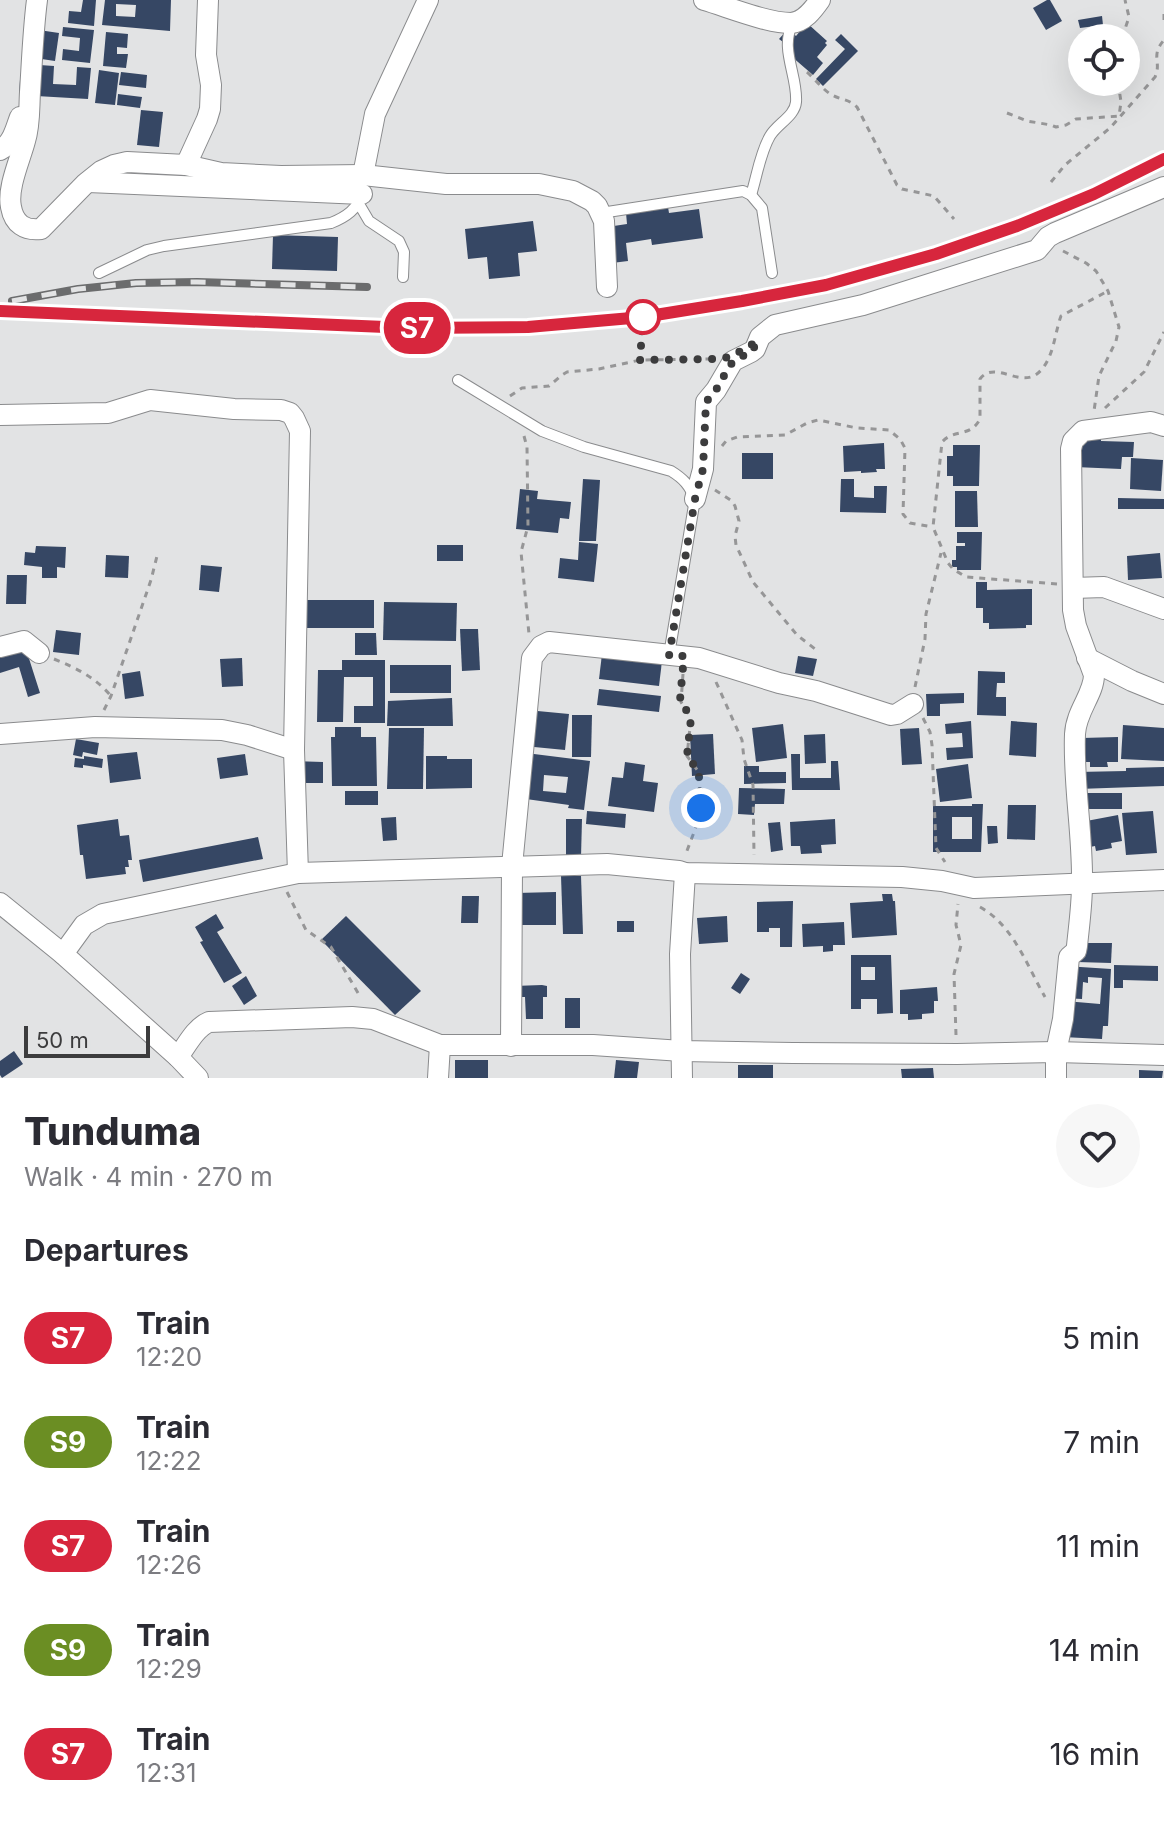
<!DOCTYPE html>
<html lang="en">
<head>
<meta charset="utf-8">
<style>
  :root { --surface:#fff; --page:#f7f7f7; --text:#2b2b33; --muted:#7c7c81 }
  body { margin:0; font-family:Inter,sans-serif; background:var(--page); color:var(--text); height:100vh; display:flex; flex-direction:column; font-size:30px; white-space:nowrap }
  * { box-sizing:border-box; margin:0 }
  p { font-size:26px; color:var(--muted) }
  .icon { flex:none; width:44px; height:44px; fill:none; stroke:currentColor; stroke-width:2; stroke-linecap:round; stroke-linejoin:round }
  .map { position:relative; height:1078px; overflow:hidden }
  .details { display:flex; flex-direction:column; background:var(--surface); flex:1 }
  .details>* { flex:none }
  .badge { padding:0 16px; border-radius:26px; font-size:28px; line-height:52px }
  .tools { position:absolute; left:1068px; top:24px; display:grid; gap:16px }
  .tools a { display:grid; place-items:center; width:72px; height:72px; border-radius:50%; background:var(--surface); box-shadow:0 8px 32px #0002; font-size:40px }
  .scale { position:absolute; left:24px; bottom:20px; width:126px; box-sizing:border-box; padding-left:8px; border:4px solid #3c3c3d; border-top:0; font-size:22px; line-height:28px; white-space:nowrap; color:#3c3c3d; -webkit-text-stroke:6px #e2e3e4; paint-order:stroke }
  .you { position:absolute; width:40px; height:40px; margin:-20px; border:6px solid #fff; border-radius:50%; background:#1a73e8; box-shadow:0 0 0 12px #1a73e833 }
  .map>.badge { position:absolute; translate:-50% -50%; box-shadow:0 0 0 4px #fff }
  h2 { padding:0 24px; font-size:30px; line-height:72px }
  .round { display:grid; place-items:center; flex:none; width:84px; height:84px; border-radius:42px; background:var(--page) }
  .summary { display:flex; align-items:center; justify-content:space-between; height:136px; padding:0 24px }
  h1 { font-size:38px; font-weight:800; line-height:60px }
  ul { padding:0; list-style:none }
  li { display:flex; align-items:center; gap:24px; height:104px; padding:0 24px }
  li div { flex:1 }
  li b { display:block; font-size:30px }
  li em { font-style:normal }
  li .badge { min-width:88px; font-weight:700; text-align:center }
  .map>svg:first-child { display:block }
  .building { fill:#364764; fill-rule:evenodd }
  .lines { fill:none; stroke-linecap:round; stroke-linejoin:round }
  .lane-casing { stroke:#8a8b8d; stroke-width:12 }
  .street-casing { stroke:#8a8b8d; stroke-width:22 }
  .path { stroke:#969697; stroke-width:3; stroke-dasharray:6 6; stroke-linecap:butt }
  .lane { stroke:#fff; stroke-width:10 }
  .street { stroke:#fff; stroke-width:20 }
  .rail-casing { stroke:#6b6c6d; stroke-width:8 }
  .rail { stroke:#e2e3e4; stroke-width:5; stroke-dasharray:15; stroke-linecap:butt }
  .line-casing { stroke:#fff; stroke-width:18 }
  .line { stroke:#d7263d; stroke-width:12 }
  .walk { stroke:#3c3c3d; stroke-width:8; stroke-dasharray:0 14.4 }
  .stop-dot { fill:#fff; stroke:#d7263d; stroke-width:4 }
</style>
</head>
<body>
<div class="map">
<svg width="1164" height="1078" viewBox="0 0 1164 1078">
  <rect width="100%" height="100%" fill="#e2e3e4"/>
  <g class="building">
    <polygon points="83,0 96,0 94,26 68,23 69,11 81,12"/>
    <path d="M105 0H171L170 31 102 25ZM116 4 136 5 135 17 116 16Z"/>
    <polygon points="1047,0 1050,0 1062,21 1046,30 1033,8"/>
    <polygon points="1102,16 1103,25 1080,28 1078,20"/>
    <polygon points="807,23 827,41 825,43 827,45 817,57 823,63 813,75 783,49 787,45 779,39 788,29 796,36"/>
    <polygon points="63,27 94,30 90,63 62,60 63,49 79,51 80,38 62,36"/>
    <polygon points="32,29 59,33 55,61 28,57"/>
    <polygon points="106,32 128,34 127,48 117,47 117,54 128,54 126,68 103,66"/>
    <polygon points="841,34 858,51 823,86 816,79 845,49 835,40"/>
    <polygon points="25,64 54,66 53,84 76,85 77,67 91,68 88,99 19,95 20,80 24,80"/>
    <polygon points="99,70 119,73 115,105 95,103"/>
    <polygon points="121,72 147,75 146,88 119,85"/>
    <polygon points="118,94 142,97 140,108 117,105"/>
    <polygon points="141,110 163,112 159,147 137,145"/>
    <polygon points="668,207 669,213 699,209 703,238 652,245 651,239 626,243 628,261 612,263 607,227 627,224 626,213"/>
    <polygon points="533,221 537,251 518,253 520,276 489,279 487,257 468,259 465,229"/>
    <polygon points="273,235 338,237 337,271 272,269"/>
    <polygon points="1086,434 1101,434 1101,441 1134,442 1133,457 1122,457 1121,469 1075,467 1077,441"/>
    <polygon points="884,443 885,469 876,469 877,472 861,473 861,471 844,472 843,446"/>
    <polygon points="953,445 980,445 979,486 953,486 953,476 947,476 947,456 953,456"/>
    <rect x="742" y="453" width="31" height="26"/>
    <polygon points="1131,458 1163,460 1161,491 1130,489"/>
    <polygon points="583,479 600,480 596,541 579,541"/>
    <polygon points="841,479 854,479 854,497 874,498 874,486 887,486 886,513 840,512"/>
    <polygon points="520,489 538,491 537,499 571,502 569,519 560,518 558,533 516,529"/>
    <polygon points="955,491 977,491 978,527 955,527"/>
    <polygon points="1118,498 1164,499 1164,509 1118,509"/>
    <polygon points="957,532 982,532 981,570 957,570 957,567 952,567 952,560 956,560 956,546 965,546 965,543 957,543"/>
    <polygon points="579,542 598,544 594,582 558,578 560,558 578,560"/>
    <rect x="437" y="545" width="26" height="16"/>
    <polygon points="36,546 66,547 65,568 57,567 57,578 42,578 42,567 24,565 25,552 35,553"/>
    <polygon points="1160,553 1162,578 1128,580 1127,556"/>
    <polygon points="106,555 129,556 128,578 105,577"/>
    <polygon points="201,565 222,567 219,592 199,590"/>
    <polygon points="7,575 27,575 26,604 6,604"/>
    <polygon points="976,582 987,582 987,590 1032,589 1032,625 1026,625 1026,628 989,629 989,623 983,623 983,608 976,608"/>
    <rect x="291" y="600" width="83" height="28"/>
    <polygon points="384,602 457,603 456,641 383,640"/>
    <polygon points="460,629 478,629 480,670 462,671"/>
    <polygon points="56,630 81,633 79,655 53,652"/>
    <polygon points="355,633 376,633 377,655 355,655"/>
    <polygon points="25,646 40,693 28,697 19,667 0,673 0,654"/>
    <polygon points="602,654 662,661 659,686 599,679"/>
    <polygon points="798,656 817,659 813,676 795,673"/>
    <polygon points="242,658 243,686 222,687 220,659"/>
    <polygon points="342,660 385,660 385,723 354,723 354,706 373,706 373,677 344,677 343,722 317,722 318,670 342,670"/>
    <rect x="390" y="665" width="61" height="28"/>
    <polygon points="140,671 144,696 125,699 122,674"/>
    <polygon points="978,671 1005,672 1005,683 997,683 996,697 1006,697 1006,716 977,715"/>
    <polygon points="599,689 661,696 659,712 597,705"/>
    <polygon points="964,693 964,703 940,704 940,716 927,716 926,694"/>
    <polygon points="452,698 453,726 387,726 388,701"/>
    <polygon points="527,710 569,714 565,750 524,746"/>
    <polygon points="572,715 592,715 591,757 572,757"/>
    <polygon points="971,721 973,758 947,760 946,748 963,747 962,733 946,734 945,724"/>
    <polygon points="1011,721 1037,723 1036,757 1009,755"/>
    <polygon points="783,724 787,758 756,762 752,728"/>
    <polygon points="1123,725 1164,728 1164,761 1121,759"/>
    <polygon points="335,727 361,727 361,737 376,737 377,786 332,786 331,737 335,737"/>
    <polygon points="389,728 424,728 423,789 387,789"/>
    <polygon points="919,728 922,764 902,765 900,729"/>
    <polygon points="713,734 715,774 692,776 690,735"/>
    <polygon points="825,734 826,763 805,764 804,735"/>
    <polygon points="1118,737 1118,762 1107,762 1108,767 1090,767 1090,762 1082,762 1082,738"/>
    <polygon points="76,739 99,743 97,755 83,752 82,757 73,755"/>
    <polygon points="137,752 141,779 110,783 107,755"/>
    <path d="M526 753 590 761 584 810 568 808 569 805 526 799ZM544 775 568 777 566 793 543 791Z"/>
    <polygon points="245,754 248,775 220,779 217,758"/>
    <polygon points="791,754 800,754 800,778 831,778 831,761 838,761 840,790 792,790"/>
    <polygon points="84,756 103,759 102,768 83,765 83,768 74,767 75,758 84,759"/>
    <polygon points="426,756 447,756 447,759 472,759 472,788 426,789"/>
    <polygon points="292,761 323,762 323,783 292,783"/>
    <polygon points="625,762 645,765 643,781 658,783 654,812 608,806 612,777 623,778"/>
    <polygon points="968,764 972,798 940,802 936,769"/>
    <polygon points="744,766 759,766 759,772 786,772 786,783 744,784"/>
    <polygon points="1164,767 1164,786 1078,789 1077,772 1126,771 1126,768"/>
    <polygon points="739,788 785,789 784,804 755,804 754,815 738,814"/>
    <rect x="345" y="791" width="33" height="14"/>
    <rect x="1082" y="793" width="40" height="16"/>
    <path d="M972 804H983L981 852H933V806H972ZM952 817H972V839H952Z"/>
    <polygon points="1008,805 1036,805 1035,840 1007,839"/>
    <polygon points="587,811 626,814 625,828 586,824"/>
    <polygon points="1153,811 1157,853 1126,855 1122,813"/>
    <polygon points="1118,815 1122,841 1111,843 1112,848 1096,851 1095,846 1085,848 1081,822"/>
    <polygon points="396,817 397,840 383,841 381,818"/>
    <polygon points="118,819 120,836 129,835 132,860 128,860 129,867 125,867 126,874 86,879 83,855 80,855 77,825"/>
    <polygon points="566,819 582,819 581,857 566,856"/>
    <polygon points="835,819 836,844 821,845 822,853 801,854 800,846 791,846 790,822"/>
    <polygon points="780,822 783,850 771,852 768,823"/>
    <polygon points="987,826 997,826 998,843 988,844"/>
    <polygon points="258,837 263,859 143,882 139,860"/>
    <polygon points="561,876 581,876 583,934 563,934"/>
    <polygon points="556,892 556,925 516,925 516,893"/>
    <polygon points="882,894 892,894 893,901 895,901 897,935 852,938 850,903 883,901"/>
    <polygon points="462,896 479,896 478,923 461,923"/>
    <polygon points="793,901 792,947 780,947 780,928 769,928 769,932 757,932 757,902"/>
    <polygon points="216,914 224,928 217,932 242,973 224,983 200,942 203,941 195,927"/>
    <polygon points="346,916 421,991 395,1015 321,940"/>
    <polygon points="727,916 728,942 699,944 697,918"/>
    <rect x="617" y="921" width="17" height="11"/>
    <polygon points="844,922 845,945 833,945 833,951 823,952 823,946 803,947 802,924"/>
    <polygon points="1077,943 1112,943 1111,963 1077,962"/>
    <path d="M851 955H891L893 1013 877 1014V999H861V1009H851ZM861 967H875V980H861Z"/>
    <polygon points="1114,965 1158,966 1158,981 1123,980 1123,988 1114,988"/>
    <polygon points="1065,966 1111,969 1108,1026 1103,1026 1102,1039 1063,1037 1065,1001 1100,1004 1102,978 1088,977 1088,983 1083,982 1082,999 1063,998"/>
    <polygon points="741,973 750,979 740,994 731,988"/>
    <polygon points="246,976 257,996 244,1005 232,986"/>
    <polygon points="542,985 547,986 547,997 543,997 543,1019 526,1019 525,997 514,997 514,986"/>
    <polygon points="937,987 938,1001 934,1001 934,1013 922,1014 922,1019 908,1020 908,1014 900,1014 900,990"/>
    <rect x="565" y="998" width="15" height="30"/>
    <polygon points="14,1051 23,1064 2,1078 0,1075 0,1061"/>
    <rect x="455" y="1060" width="33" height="18"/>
    <polygon points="616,1060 639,1062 637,1078 614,1078"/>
    <rect x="738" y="1065" width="35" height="13"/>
    <polygon points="933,1068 934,1078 902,1078 901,1069"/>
    <polygon points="1139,1070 1163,1071 1162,1078 1139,1078"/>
  </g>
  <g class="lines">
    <defs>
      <g id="lane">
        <path d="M751 195C757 176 760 153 770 136 777 124 795 116 796 102 798 76 779 48 793 23"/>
        <polyline points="359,204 369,221 399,241 404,252 403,277"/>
        <polyline points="601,213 743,191 751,195 762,208 772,273"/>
        <path d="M99 273 147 250 164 246 331 223C346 217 358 209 362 193"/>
        <path d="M458 380 542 431 584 447 671 471C684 479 689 485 695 499L669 655"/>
      </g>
      <g id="street">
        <path d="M37 0C33 31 32 62 30 92 29 109 30 125 25 141 20 160 7 188 11 207 14 224 25 231 41 229L86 183 101 171 114 165 127 162 186 165 221 173 281 176 363 175 446 184H539L573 191 592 201 597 206 604 221 607 287"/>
        <path d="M704 0C728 7 767 23 791 23 804 22 813 10 820 0"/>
        <path d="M0 150C13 143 15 130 20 117"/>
        <polyline points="186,165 207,119 210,109 211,85 206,55 208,0"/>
        <polyline points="363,175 375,114 428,0"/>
        <polyline points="88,182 362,194"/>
        <polyline points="0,415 108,413 150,400 234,409 281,410 290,413 294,418 300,431 294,750 298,873"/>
        <polyline points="695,499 703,469 706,402 716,390 733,361 751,352 755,349 760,337 775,325 863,305 1037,250 1048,237 1055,233 1164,187"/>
        <polyline points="1073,588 1104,587 1164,609"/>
        <polyline points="0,647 24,641 39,653"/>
        <polyline points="1087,658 1132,681 1164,694"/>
        <polyline points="0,734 95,727 222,730 247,735 294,750"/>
        <polyline points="0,903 63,954 178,1057 198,1078"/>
        <polyline points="63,954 84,925 103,914 298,873 607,864 679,871 685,873 902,877 942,881 974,888 1164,880"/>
        <polyline points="511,1046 512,866 532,658 541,646 549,642 699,658 779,683 816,691 891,715 897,714 913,704"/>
        <path d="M178 1057C187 1045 195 1028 209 1022L352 1017 373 1019 440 1045H593L682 1051 793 1053 957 1054 1056 1052 1164 1055"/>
        <polyline points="438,1078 440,1045"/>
        <polyline points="682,1078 680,954 685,873"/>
        <path d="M1056 1078V1052L1063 1019 1069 957 1076 951 1077 946C1079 926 1082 905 1082 884 1083 834 1073 784 1075 734 1076 711 1094 694 1094 675L1076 626 1073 610 1071 449 1073 441 1083 431 1151 422 1164 426"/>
      </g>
    </defs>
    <use href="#lane" class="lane-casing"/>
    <use href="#street" class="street-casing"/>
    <g class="path">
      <polyline points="1164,14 1164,21"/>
      <polyline points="1122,38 1129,17 1125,0"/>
      <path d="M807 72C815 79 823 90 832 95 841 100 849 99 857 107L897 185 902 189 934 196 954 219"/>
      <polyline points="1118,82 1121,102 1119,116"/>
      <polyline points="1007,113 1027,121 1051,125 1056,127 1066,125 1076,119 1120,116"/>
      <path d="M1051 182 1065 165 1110 128 1155 77C1162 62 1150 56 1164 40"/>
      <polyline points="1063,251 1086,263 1096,271 1108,291 1119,327 1116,341 1099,376 1094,411"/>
      <polyline points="510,396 522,388 549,386 562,375 567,372 599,369 640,360 714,359"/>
      <polyline points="1105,408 1144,372 1164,332"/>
      <polyline points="524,436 527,447 528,526 521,552 529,634"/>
      <polyline points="722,446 726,441 737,437 785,435 807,423 818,420 857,428 889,430 900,439 905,448 903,514 910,523 933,527"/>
      <polyline points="715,490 732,501 735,506 739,521 735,536 736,545 753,582 797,635 819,652"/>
      <path d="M1057 584 966 577 953 569 948 563 933 527 942 442C955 428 970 438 980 419V379C996 358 1023 393 1042 369 1054 355 1055 332 1061 316L1108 291"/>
      <path d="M54 659C76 668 95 677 111 696"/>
      <polyline points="683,674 681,702 691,718 687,756 698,771 701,808 699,819 685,856"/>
      <polyline points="716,682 742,740 744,759 753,785 754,855"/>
      <polyline points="915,687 925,639 926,614 941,553"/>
      <polyline points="104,710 111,696 151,580 157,556"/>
      <polyline points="923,718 930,732 932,745 936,848 945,862"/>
      <polyline points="287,892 306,930 331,947 361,998"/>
      <path d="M980 907C1014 926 1027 966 1045 997"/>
      <polyline points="956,1035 954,974 961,945 956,925 958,904"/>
    </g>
    <use href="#lane" class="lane"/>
    <use href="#street" class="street"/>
    <defs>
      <g id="rail">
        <polyline points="12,301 78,289 136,283 197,282 367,287"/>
        <polyline points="0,311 409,328 528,327 643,317 742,301 826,285 936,254 1017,226 1094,194 1164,159"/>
      </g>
    </defs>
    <use href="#rail" class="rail-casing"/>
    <use href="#rail" class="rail"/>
  </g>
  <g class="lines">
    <defs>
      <polyline id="line" points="0,311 409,328 528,327 643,317 742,301 826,285 936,254 1017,226 1094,194 1164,159"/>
    </defs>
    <use href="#line" class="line-casing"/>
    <use href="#line" class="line"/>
    <polyline class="walk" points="643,317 640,360 721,359 732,356 758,341 751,352 737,359 730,365 716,390 706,402 703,469 695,499 669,656 684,656 680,700 691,718 687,756 696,768 699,777 701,808"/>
  </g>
  <circle class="stop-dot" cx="643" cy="317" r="16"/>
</svg>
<div class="tools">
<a><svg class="icon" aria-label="locate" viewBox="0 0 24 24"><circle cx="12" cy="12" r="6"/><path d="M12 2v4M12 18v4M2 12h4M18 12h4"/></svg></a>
</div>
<div class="scale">50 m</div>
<div class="you" style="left:701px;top:808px"></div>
<b class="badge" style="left:417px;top:328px;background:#d7263d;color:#fff">S7</b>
</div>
<section class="details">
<div class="summary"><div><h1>Tunduma</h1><p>Walk · 4 min · 270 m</p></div><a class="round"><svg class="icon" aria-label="heart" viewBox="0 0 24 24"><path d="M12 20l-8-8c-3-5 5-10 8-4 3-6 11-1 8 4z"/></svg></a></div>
<h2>Departures</h2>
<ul>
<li><span class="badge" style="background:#d7263d;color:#fff">S7</span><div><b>Train</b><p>12:20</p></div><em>5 min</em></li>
<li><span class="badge" style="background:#6b8e23;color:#fff">S9</span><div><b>Train</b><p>12:22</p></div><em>7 min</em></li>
<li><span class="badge" style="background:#d7263d;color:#fff">S7</span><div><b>Train</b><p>12:26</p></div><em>11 min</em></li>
<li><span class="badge" style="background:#6b8e23;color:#fff">S9</span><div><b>Train</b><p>12:29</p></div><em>14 min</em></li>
<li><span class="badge" style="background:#d7263d;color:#fff">S7</span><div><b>Train</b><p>12:31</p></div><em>16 min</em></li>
</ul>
</section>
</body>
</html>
